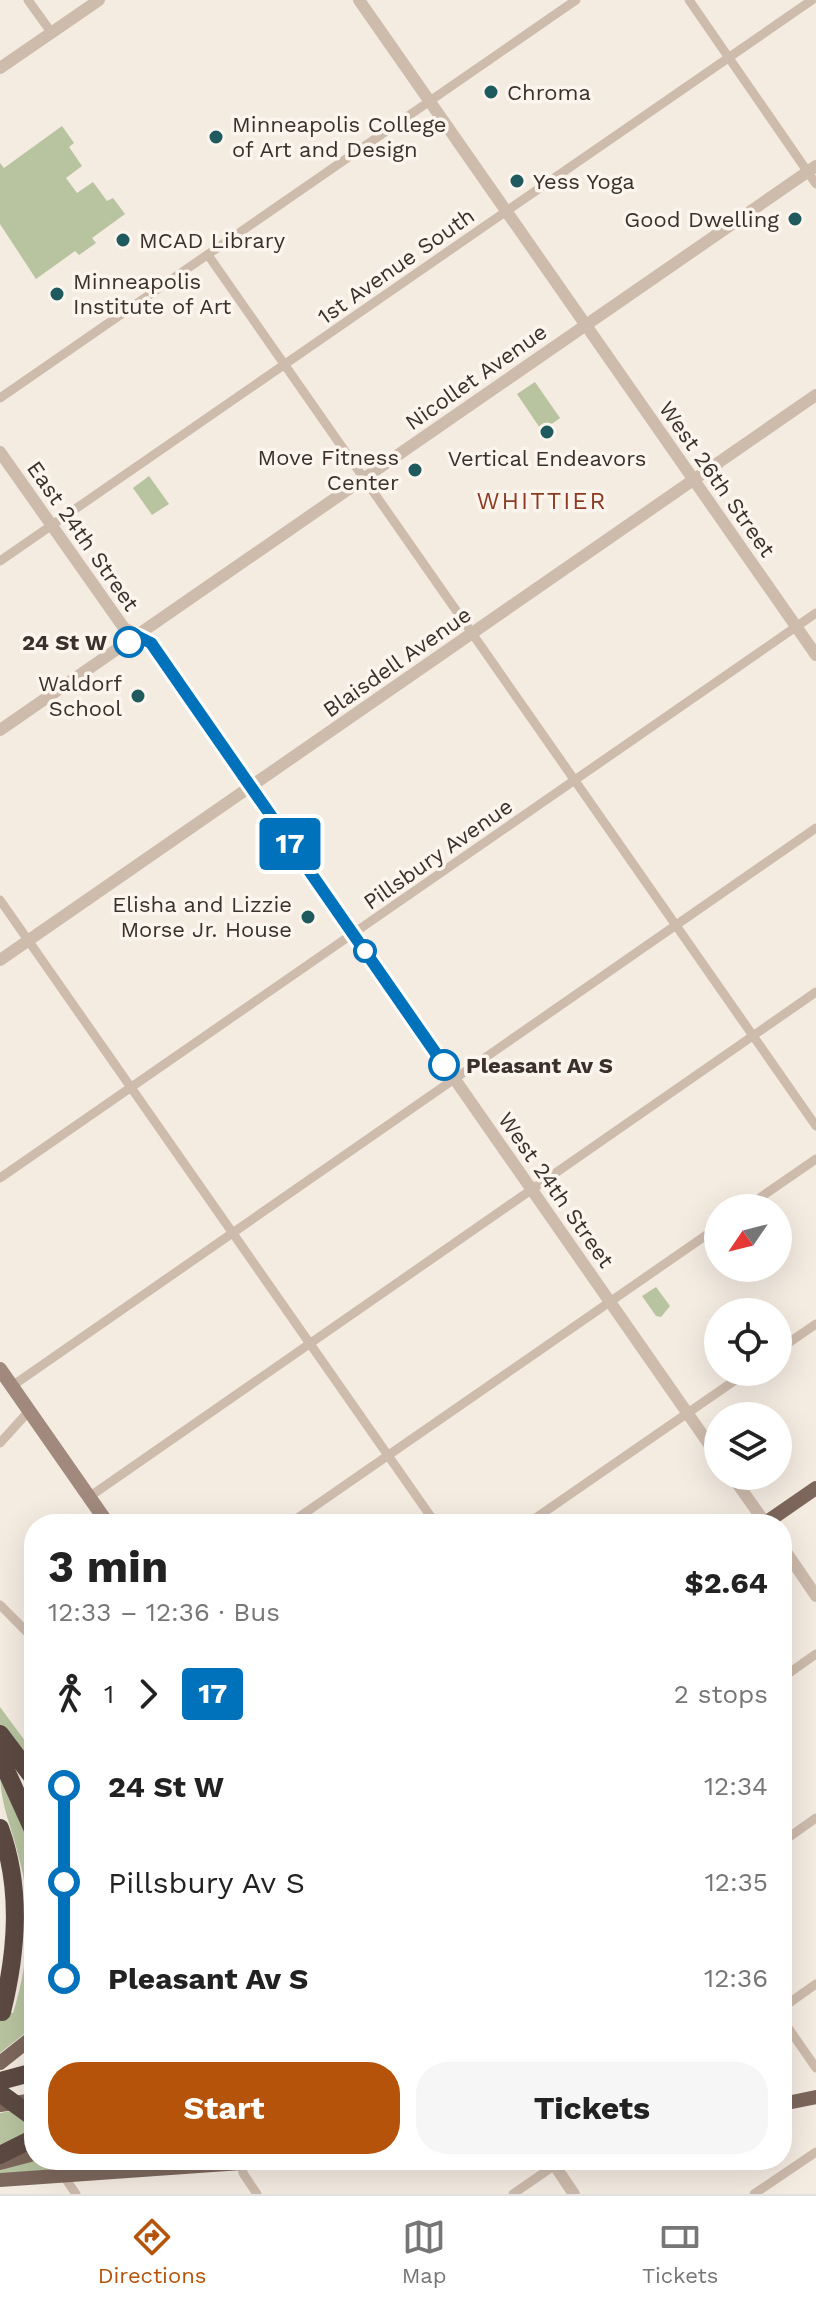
<!DOCTYPE html>
<html lang="en">
<head>
<meta charset="utf-8">
<style>
  :root { --surface:#fff; --page:#f6f6f6; --text:#222; --muted:#767676; --line:#e0e0e0; --accent:#b45309 }
  body { margin:0; font-family:"Work Sans",sans-serif; background:var(--page); color:var(--text); height:100vh; display:flex; flex-direction:column; font-size:30px; white-space:nowrap }
  * { box-sizing:border-box; margin:0 }
  p { font-size:26px; color:var(--muted) }
  .icon { flex:none; width:44px; height:44px; fill:none; stroke:currentColor; stroke-width:2; stroke-linecap:round; stroke-linejoin:round }
  .map { position:relative; flex:1; overflow:hidden }
  .panel { position:absolute; left:24px; top:1514px; width:768px; height:656px; display:flex; flex-direction:column; background:var(--surface); border-radius:32px; box-shadow:0 8px 32px #0002 }
  .panel>* { flex:none }
  .badge { padding:0 16px; border-radius:6px; font-size:28px; line-height:52px }
  .needle { width:52px; rotate:235deg }
  .fabs { position:absolute; left:704px; top:1194px; display:grid; gap:16px }
  .fabs a { display:grid; place-items:center; width:88px; height:88px; border-radius:50%; background:var(--surface); box-shadow:0 8px 32px #0002; font-size:40px }
  .map>.badge { position:absolute; translate:-50% -50%; box-shadow:0 0 0 4px #fff }
  .legs { display:flex; align-items:center; gap:12px; height:88px; padding:0 24px; font-size:26px }
  .legs p { margin-inline-start:auto }
  .summary { display:flex; align-items:center; justify-content:space-between; height:136px; padding:0 24px }
  h1 { font-size:44px; font-weight:700; line-height:60px }
  .primary-button { display:flex; gap:16px; margin-top:auto; padding:16px 24px }
  .primary-button a { flex:1; height:92px; border-radius:32px; background:var(--accent); color:#fff; font-size:32px; font-weight:700; line-height:92px; text-align:center }
  .primary-button a+a { background:var(--page); color:var(--text) }
  ul { padding:0 24px; list-style:none }
  li { display:flex; align-items:center; gap:28px; height:96px; font-size:30px }
  li i { display:grid; place-items:center; width:12px; height:100%; margin:0 10px; background:currentColor }
  li i::after { content:''; width:20px; height:20px; margin:-10px; border:6px solid; border-radius:50%; background:var(--surface) }
  li p { margin-inline-start:auto }
  li:first-child i { background:linear-gradient(#0000 50%,currentColor 0) }
  li:last-child i { background:linear-gradient(currentColor 50%,#0000 0) }
  .tabs { display:flex; justify-content:space-around; align-items:center; height:112px; border-top:2px solid var(--line); background:var(--surface); font-size:22px; color:var(--muted) }
  .tabs a { display:grid; justify-items:center; gap:4px }
  .tabs .selected { color:var(--accent) }
  .map>svg:first-child { display:block }
  .green { fill:#b8c4a0 }
  .lines { fill:none; stroke-linecap:round; stroke-linejoin:round }
  .minor { stroke:#cdbbac; stroke-width:9 }
  .tertiary { stroke:#cdbbac; stroke-width:12 }
  .secondary { stroke:#a18a7d; stroke-width:14 }
  .primary { stroke:#7d675c; stroke-width:14 }
  .motorway { stroke:#5c4a42; stroke-width:18 }
  .motorway-bridge { stroke:#5c4a42; stroke-width:18 }
  .line-1-casing { stroke:#fff; stroke-width:18 }
  .line-1 { stroke:#0072bc; stroke-width:12 }
  .poi-dot { fill:#1f5a5e; stroke:#fbf5ee; stroke-width:3 }
  .stop-1-dot { fill:#fff; stroke:#0072bc; stroke-width:4 }
  .labels { text-anchor:middle; dominant-baseline:central; stroke-width:7; stroke-linejoin:round; paint-order:stroke }
  .poi-label { font-size:22px; fill:#3b302b; stroke:#fbf5ee; text-anchor:start }
  .street-label { font-size:22px; fill:#3b302b; stroke:#fbf5ee }
  .stop-label { font-size:22px; font-weight:bold; fill:#3b302b; stroke:#fbf5ee; text-anchor:end }
  .neighbourhood-label { font-size:24px; letter-spacing:2px; fill:#8c3b22; stroke:#fbf5ee }
</style>
</head>
<body>
<div class="map">
<svg width="816" height="2194" viewBox="0 0 816 2194">
  <rect width="100%" height="100%" fill="#f4ebe1"/>
  <g class="green">
    <polygon points="62,126 74,143 69,147 82,166 66,178 77,193 93,182 107,201 113,198 125,214 92,238 96,243 79,255 75,251 36,279 0,224 0,163 4,168"/>
    <polygon points="535,382 560,418 542,431 517,394"/>
    <polygon points="149,476 169,504 152,515 133,488"/>
    <polygon points="656,1287 670,1306 661,1317 656,1316 642,1296"/>
    <polygon points="0,1707 34,1753 34,1771 0,1727"/>
    <path d="M0 1773 34 1849V2026L0 2053V2010L13 2013C29 1962 33 1909 19 1858 12 1828 0 1804 0 1773Z"/>
    <polygon points="11,2111 34,2126 34,2135 0,2152 0,2113"/>
    <polygon points="35,2160 210,2160 0,2175 0,2170"/>
  </g>
  <g class="lines">
    <g class="minor">
      <polyline points="28,0 51,32"/>
      <polyline points="689,0 816,184"/>
      <polyline points="208,255 816,1126"/>
      <polyline points="0,398 576,0"/>
      <polyline points="0,561 812,0"/>
      <polyline points="0,900 436,1524"/>
      <polyline points="0,1178 816,613"/>
      <polyline points="745,1208 816,1159"/>
      <polyline points="778,1350 816,1324"/>
      <polyline points="12,1386 816,828"/>
      <polyline points="0,1443 29,1411"/>
      <polyline points="89,1497 816,992"/>
      <polyline points="289,1524 718,1227"/>
      <polyline points="527,1524 747,1372"/>
      <polyline points="0,1605 34,1639"/>
      <polyline points="782,1678 816,1654"/>
      <polyline points="782,1842 816,1818"/>
      <polyline points="782,2008 816,1984"/>
      <polyline points="782,2019 816,2068"/>
      <polyline points="242,2163 243,2173 257,2194"/>
      <polyline points="63,2175 76,2194"/>
      <polyline points="513,2194 555,2165"/>
      <polyline points="754,2194 816,2152"/>
    </g>
    <g class="tertiary">
      <polyline points="359,0 816,655"/>
      <polyline points="0,68 99,0"/>
      <polyline points="0,452 124,628 151,643 718,1457"/>
      <polyline points="0,730 816,166"/>
      <polyline points="0,960 816,395"/>
      <polyline points="732,1476 766,1524"/>
      <polyline points="782,1546 816,1596"/>
      <polyline points="551,2160 574,2194"/>
    </g>
    <polyline class="secondary" points="0,1369 108,1524"/>
    <g class="primary">
      <polyline points="764,1524 816,1488"/>
      <polyline points="0,2063 34,2036"/>
      <polyline points="782,2104 816,2097"/>
      <polyline points="0,2105 34,2100"/>
      <polyline points="0,2163 34,2154"/>
      <polyline points="0,2180 284,2160"/>
    </g>
    <g class="motorway">
      <polyline points="0,1734 34,1779"/>
      <polyline points="0,1757 34,1832"/>
      <path d="M0 1828C22 1888 17 1951 2 2012"/>
      <polyline points="0,2081 34,2072"/>
      <polyline points="0,2155 34,2138"/>
    </g>
    <polyline class="motorway-bridge" points="0,2093 34,2118"/>
  </g>
  <g class="lines">
    <defs>
      <polyline id="line-1" points="129,642 137,636 151,643 444,1065"/>
    </defs>
    <use href="#line-1" class="line-1-casing"/>
    <use href="#line-1" class="line-1"/>
  </g>
  <g class="poi-dot">
    <circle cx="491" cy="92" r="8"/>
    <circle cx="216" cy="137" r="8"/>
    <circle cx="517" cy="181" r="8"/>
    <circle cx="795" cy="219" r="8"/>
    <circle cx="123" cy="240" r="8"/>
    <circle cx="57" cy="294" r="8"/>
    <circle cx="547" cy="432" r="8"/>
    <circle cx="415" cy="470" r="8"/>
    <circle cx="138" cy="696" r="8"/>
    <circle cx="308" cy="917" r="8"/>
  </g>
  <g class="stop-1-dot">
    <circle cx="129" cy="642" r="14"/>
    <circle cx="365" cy="951" r="10"/>
    <circle cx="444" cy="1065" r="14"/>
  </g>
  <g class="labels">
    <g class="poi-label">
      <text x="507" y="92">Chroma</text>
      <text x="232" y="124">Minneapolis College<tspan x="232" dy="25">of Art and Design</tspan></text>
      <text x="533" y="181">Yess Yoga</text>
      <text x="779" y="219" text-anchor="end">Good Dwelling</text>
      <text x="139" y="240">MCAD Library</text>
      <text x="73" y="281">Minneapolis<tspan x="73" dy="25">Institute of Art</tspan></text>
      <text x="399" y="457" text-anchor="end">Move Fitness<tspan x="399" dy="25">Center</tspan></text>
      <text x="547" y="458" text-anchor="middle">Vertical Endeavors</text>
      <text x="122" y="683" text-anchor="end">Waldorf<tspan x="122" dy="25">School</tspan></text>
      <text x="292" y="904" text-anchor="end">Elisha and Lizzie<tspan x="292" dy="25">Morse Jr. House</tspan></text>
    </g>
    <g class="street-label">
      <text transform="translate(396 266) rotate(-35)">1st Avenue South</text>
      <text transform="translate(476 377) rotate(-35)">Nicollet Avenue</text>
      <text transform="translate(717 479) rotate(55)">West 26th Street</text>
      <text transform="translate(83 536) rotate(55)">East 24th Street</text>
      <text transform="translate(397 662) rotate(-35)">Blaisdell Avenue</text>
      <text transform="translate(438 854) rotate(-35)">Pillsbury Avenue</text>
      <text transform="translate(556 1190) rotate(55)">West 24th Street</text>
    </g>
    <g class="stop-label">
      <text x="107" y="642">24 St W</text>
      <text x="466" y="1065" text-anchor="start">Pleasant Av S</text>
    </g>
    <g class="neighbourhood-label">
      <text x="542" y="501">WHITTIER</text>
    </g>
  </g>
</svg>
<div class="fabs">
<a><svg class="needle" viewBox="-14 -14 28 28"><path d="M0-13l5 13h-10z" fill="#e53935"/><path d="M0 13l5-13h-10z" fill="#767676"/></svg></a>
<a><svg class="icon" aria-label="locate" viewBox="0 0 24 24"><circle cx="12" cy="12" r="6"/><path d="M12 2v4M12 18v4M2 12h4M18 12h4"/></svg></a>
<a><svg class="icon" aria-label="layers" viewBox="0 0 24 24"><path d="M12 4l9 5-9 5-9-5zM3 14l9 5 9-5"/></svg></a>
</div>
<b class="badge" style="left:290px;top:844px;background:#0072bc;color:#fff">17</b>
<section class="panel">
<div class="summary"><div><h1>3 min</h1><p>12:33 – 12:36 · Bus</p></div><b>$2.64</b></div>
<div class="legs"><svg class="icon" aria-label="walk" viewBox="0 0 24 24"><circle cx="13" cy="4" r="2"/><path d="M13 8l-2 6 4 7M11 14l-3 7M7 12l3-4h3l4 4"/></svg>1<svg class="icon" aria-label="forward" viewBox="0 0 24 24"><path d="M9 5l7 7-7 7"/></svg><b class="badge" style="background:#0072bc;color:#fff">17</b><p>2 stops</p></div>
<ul>
<li><i style="color:#0072bc"></i><b>24 St W</b><p>12:34</p></li>
<li><i style="color:#0072bc"></i><span>Pillsbury Av S</span><p>12:35</p></li>
<li><i style="color:#0072bc"></i><b>Pleasant Av S</b><p>12:36</p></li>
</ul>
<div class="primary-button"><a>Start</a><a>Tickets</a></div>
</section>
</div>
<nav class="tabs">
<a class="selected"><svg class="icon" aria-label="directions" viewBox="0 0 24 24"><path d="M12 3l9 9-9 9-9-9zM9 14v-3h6M13 9l2 2-2 2"/></svg>Directions</a>
<a><svg class="icon" aria-label="map" viewBox="0 0 24 24"><path d="M3 6l6-2 6 2 6-2v14l-6 2-6-2-6 2zM9 4v14M15 6v14"/></svg>Map</a>
<a><svg class="icon" aria-label="tickets" viewBox="0 0 24 24"><path d="M3 7h18v10H3zM15 7v10"/></svg>Tickets</a>
</nav>
</body>
</html>
